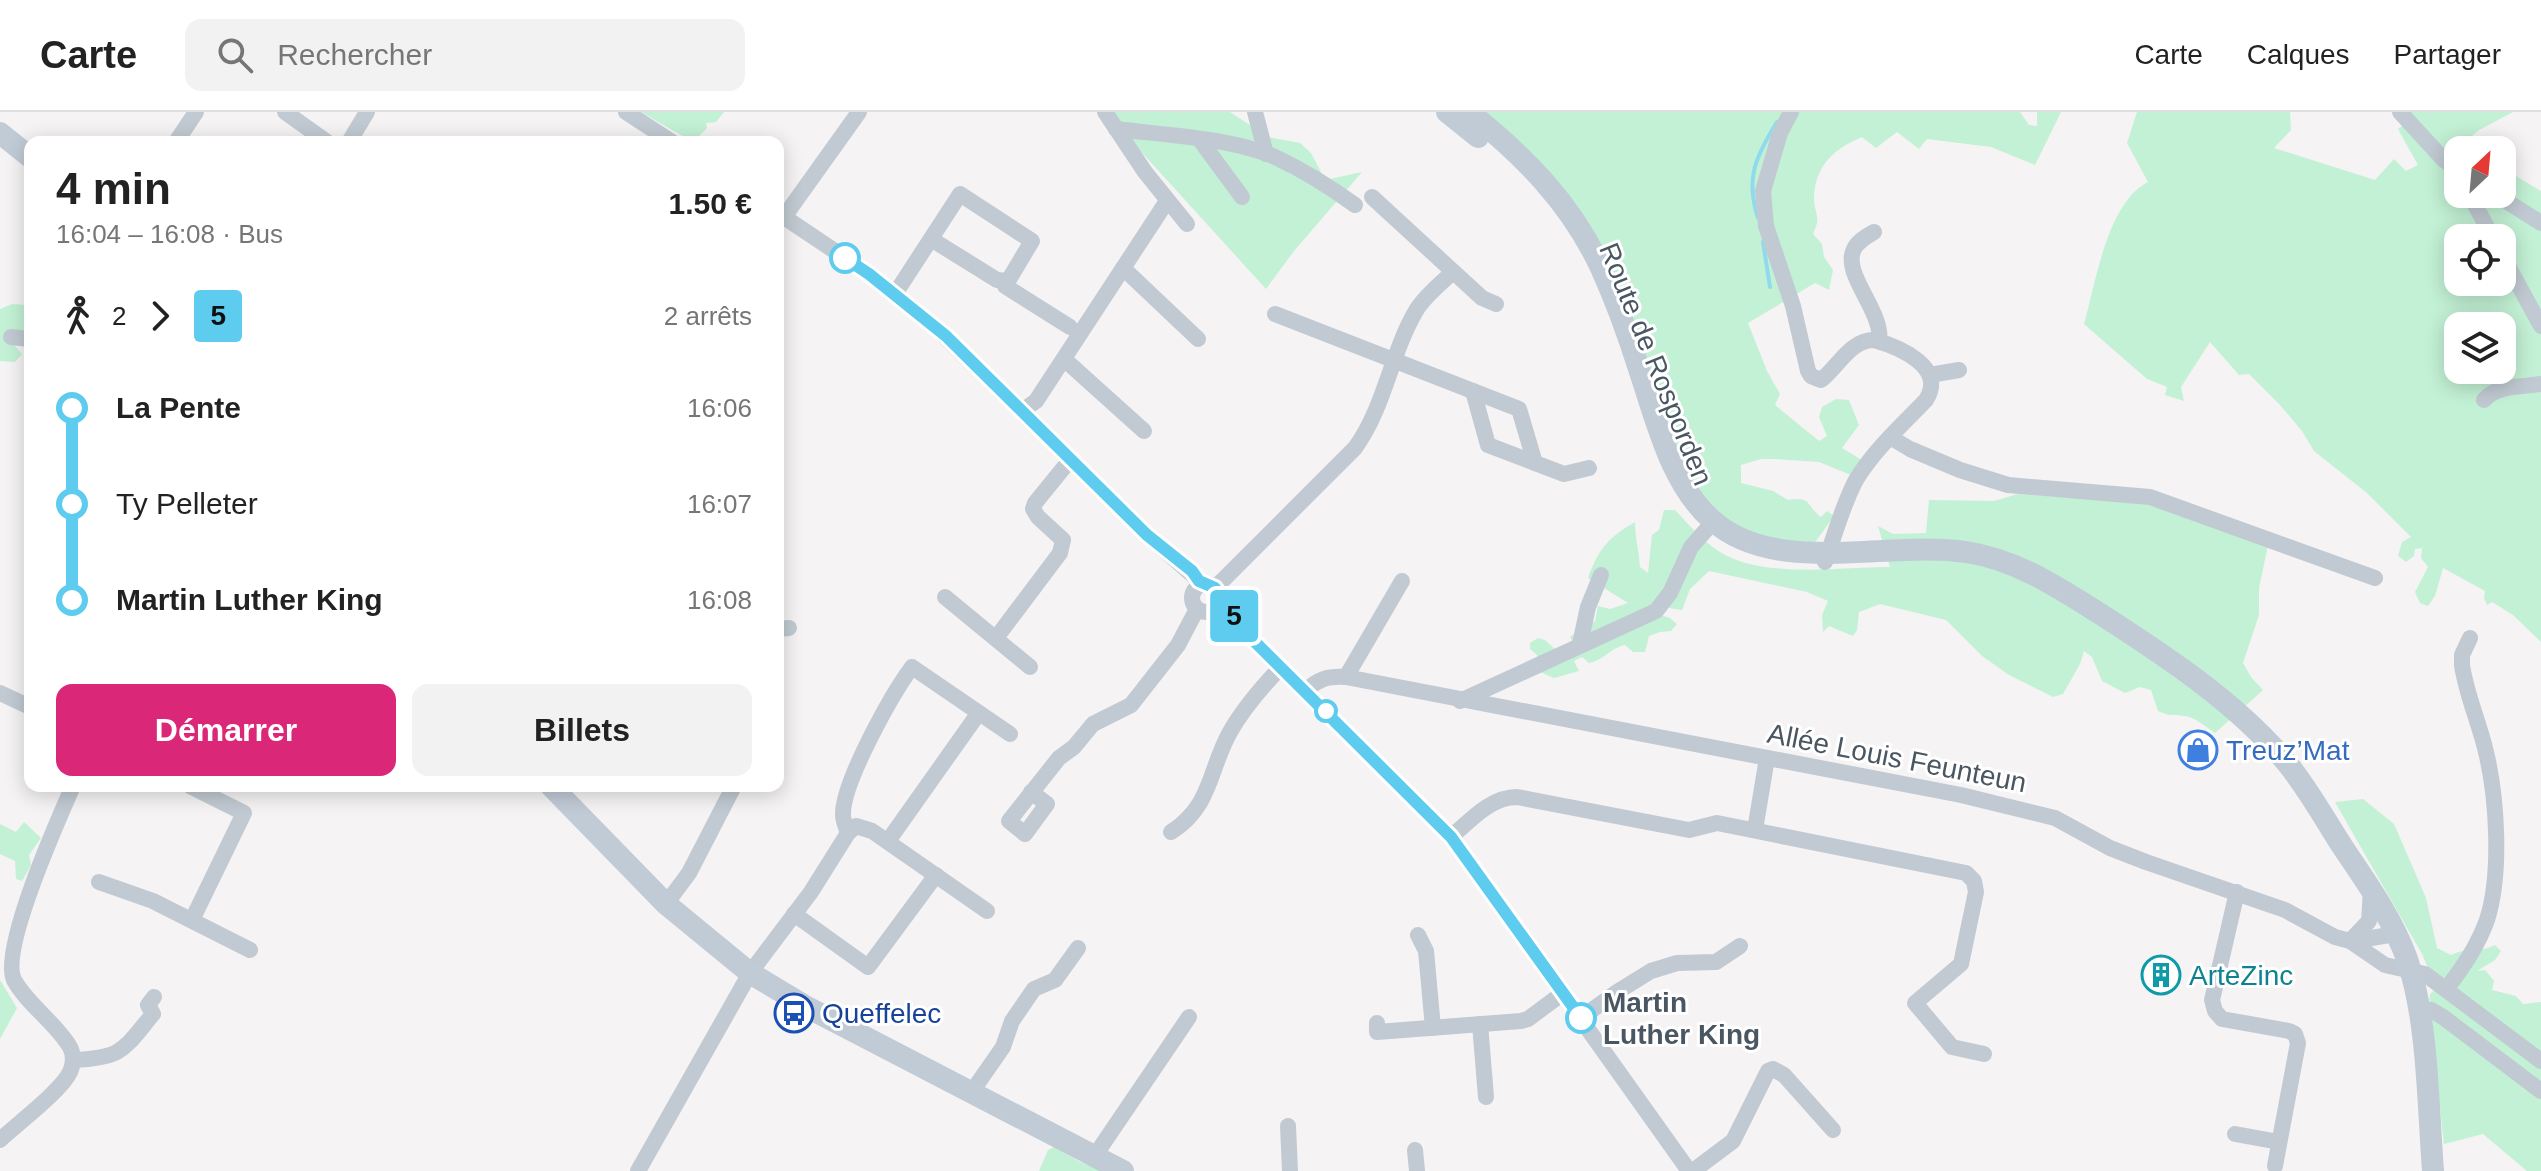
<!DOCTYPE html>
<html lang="fr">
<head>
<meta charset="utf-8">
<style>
  :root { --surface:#fff; --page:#f2f2f2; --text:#222; --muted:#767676; --line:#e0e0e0; --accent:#db2777 }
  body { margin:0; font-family:Arial,sans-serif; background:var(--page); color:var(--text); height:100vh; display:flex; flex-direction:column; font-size:30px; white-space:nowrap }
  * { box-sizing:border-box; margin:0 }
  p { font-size:26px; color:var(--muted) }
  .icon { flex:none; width:44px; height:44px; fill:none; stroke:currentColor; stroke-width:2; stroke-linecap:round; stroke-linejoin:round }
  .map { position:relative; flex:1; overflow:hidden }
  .side { position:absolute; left:24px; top:24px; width:760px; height:656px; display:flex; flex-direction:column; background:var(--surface); border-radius:16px; box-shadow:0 4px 20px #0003 }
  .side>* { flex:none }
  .badge { padding:0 16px; border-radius:6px; font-size:28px; line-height:52px }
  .needle { width:52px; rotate:26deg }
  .tools { position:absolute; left:2444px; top:24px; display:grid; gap:16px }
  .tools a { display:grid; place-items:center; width:72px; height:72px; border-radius:16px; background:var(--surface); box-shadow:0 4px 20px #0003; font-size:40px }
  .map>.badge { position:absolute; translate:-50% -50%; box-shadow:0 0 0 4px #fff }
  .legs { display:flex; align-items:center; gap:12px; height:88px; padding:0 32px; font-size:26px }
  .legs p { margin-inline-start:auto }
  .overview { display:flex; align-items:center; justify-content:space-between; height:136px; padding:0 32px }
  h1 { font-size:44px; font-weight:700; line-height:60px }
  .cta { display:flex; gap:16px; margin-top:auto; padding:16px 32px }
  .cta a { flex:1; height:92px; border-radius:16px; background:var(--accent); color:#fff; font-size:32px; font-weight:700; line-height:92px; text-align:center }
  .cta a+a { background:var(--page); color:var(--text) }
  ul { padding:0 32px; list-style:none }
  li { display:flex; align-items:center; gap:28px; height:96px; font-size:30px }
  li i { display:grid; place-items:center; width:12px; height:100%; margin:0 10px; background:currentColor }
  li i::after { content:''; width:20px; height:20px; margin:-10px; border:6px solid; border-radius:50%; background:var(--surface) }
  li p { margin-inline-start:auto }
  li:first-child i { background:linear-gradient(#0000 50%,currentColor 0) }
  li:last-child i { background:linear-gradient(currentColor 50%,#0000 0) }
  header { display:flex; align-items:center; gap:48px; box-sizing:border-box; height:112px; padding:0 40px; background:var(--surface); border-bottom:2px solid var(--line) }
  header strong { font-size:38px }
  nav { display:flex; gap:44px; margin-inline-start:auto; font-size:28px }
  .search { width:560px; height:72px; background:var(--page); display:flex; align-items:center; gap:20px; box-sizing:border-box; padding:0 28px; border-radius:16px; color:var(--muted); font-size:30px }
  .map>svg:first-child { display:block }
  .green { fill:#c3f1d5; fill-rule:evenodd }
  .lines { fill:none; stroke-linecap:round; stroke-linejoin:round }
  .stream { stroke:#90daee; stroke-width:4 }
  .street { stroke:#c1cad2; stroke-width:16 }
  .secondary { stroke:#c1cbd6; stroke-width:22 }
  .line-1-casing { stroke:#fff; stroke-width:18 }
  .line-1 { stroke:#5dccef; stroke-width:12 }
  .stop-1-dot { fill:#fff; stroke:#5dccef; stroke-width:4 }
  .labels { text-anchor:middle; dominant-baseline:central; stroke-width:6; stroke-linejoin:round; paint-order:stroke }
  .street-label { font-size:28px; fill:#4a5661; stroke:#fff }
  .shop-label { font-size:28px; fill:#366cbe; stroke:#fff; text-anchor:start }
  .culture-label { font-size:28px; fill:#0d838f; stroke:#fff; text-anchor:start }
  .stop-label { font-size:28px; font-weight:bold; fill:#4a5661; stroke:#fff; text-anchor:start }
  .transit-label { font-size:28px; fill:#164399; stroke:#fff; text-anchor:start }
</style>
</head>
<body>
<header>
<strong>Carte</strong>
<div class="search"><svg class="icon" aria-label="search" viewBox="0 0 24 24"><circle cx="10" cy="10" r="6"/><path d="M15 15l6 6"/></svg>Rechercher</div>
<nav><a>Carte</a><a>Calques</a><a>Partager</a></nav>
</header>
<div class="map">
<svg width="2541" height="1059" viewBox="0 0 2541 1059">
  <rect width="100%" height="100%" fill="#f5f3f3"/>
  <g class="green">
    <polygon points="641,0 724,0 716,10 706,11 707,16 693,30"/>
    <polygon points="1105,0 1230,0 1268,25 1300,31 1311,41 1325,68 1362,60 1294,139 1266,177"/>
    <path d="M1481 0H2020L2029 13 2037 14V0H2061L2035 53 1991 35 1927 27 1919 37 1897 20 1876 36 1862 25C1835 36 1815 53 1814 86 1814 103 1822 103 1813 122L1822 132 1824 145 1833 158 1829 178 1815 171 1748 211 1767 259 1780 282 1775 293 1819 329 1827 324 1819 305 1822 295 1836 287 1849 288 1859 313 1842 336 1860 347V361L1851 363 1819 350 1776 347H1761L1741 353V371L1773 379 1788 388C1812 384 1806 394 1821 405L1827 399 1834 404 1816 429 1807 433 1758 427 1727 411 1692 374 1593 121Z"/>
    <path d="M2137 0H2290L2291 18 2274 36 2375 68 2394 47 2406 59 2418 53 2398 17 2411 7 2405 0H2513L2479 18 2465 30 2478 38H2458V82H2502V51L2519 66 2541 79V530L2513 503 2492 490 2487 493 2484 486 2485 479 2443 456 2435 484 2428 494 2420 491 2415 480 2428 455 2421 446 2422 436 2415 437 2414 444 2406 450 2398 444 2402 430 2411 425 2367 381 2314 339 2302 319 2280 293 2249 262 2239 263 2210 230 2181 275 2184 289 2165 283 2167 275 2147 267 2084 212C2096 170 2107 91 2148 70L2127 31ZM2458 126H2502V170H2458ZM2458 214H2502V258H2458Z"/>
    <polygon points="12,192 26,193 30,201 30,224 24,224 15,234 22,242 15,250 0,249 0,197"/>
    <path d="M2018 382 2145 391 2268 433 2259 476V503L2243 551 2251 565 2263 578 2215 621C2206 615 2195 605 2185 604 2172 602 2171 605 2158 599L2151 578 2140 575 2125 581 2102 569 2092 545 2084 539 2080 552 2063 582 2053 585 2009 563 1982 544 1946 508 1880 492 1859 500 1857 518 1853 524 1829 514 1823 520 1822 503 1828 489 1807 480 1709 459 1690 477 1682 498 1669 496 1662 487 1658 502 1670 506 1677 512 1671 519 1660 520 1649 524 1645 540H1633L1625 533C1608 537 1605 548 1589 551L1582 545 1574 549 1579 559 1554 566 1540 560 1537 543 1530 537V531L1538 526 1545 528 1558 540 1575 534 1570 525 1595 509 1598 494 1610 497 1628 491 1588 466C1599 436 1608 426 1635 410 1635 426 1639 439 1640 455L1648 461 1652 423 1659 418 1664 398H1675C1690 414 1705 432 1725 443 1769 466 1842 455 1890 455L1878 414 1893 422 1926 421 1929 388 1994 389Z"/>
    <path d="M2363 687 2394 712 2426 786 2437 836 2451 843C2466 835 2477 842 2495 833L2501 839 2495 848 2477 859 2485 858 2494 869 2492 878 2516 884 2523 892 2541 890V1059H2527L2483 1022 2444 1032 2429 895 2430 882 2437 876 2422 842 2335 690Z"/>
    <polygon points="24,710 41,726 29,743 31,753 22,769 16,767 15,749 0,742 0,712 16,720"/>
    <polygon points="0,868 17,896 0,927"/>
    <polygon points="1054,1035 1080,1050 1105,1059 1039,1059 1048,1038"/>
  </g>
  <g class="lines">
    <g class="stream">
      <path d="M1758 106C1745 66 1756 44 1777 10"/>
      <polyline points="1763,130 1770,175"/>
    </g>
    <g class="street">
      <polyline points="285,0 327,30"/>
      <polyline points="626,0 672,30"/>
      <polyline points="1105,0 1145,60 1187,112"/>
      <polyline points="1255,0 1266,42"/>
      <path d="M1791 0 1780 21 1763 79 1766 114 1793 194 1808 259 1811 264 1821 268C1838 255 1850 228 1874 228 1899 235 1947 255 1926 288 1902 313 1874 338 1856 368 1842 394 1835 423 1825 450"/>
      <polyline points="2400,0 2443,47 2458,59"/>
      <path d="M1116 17C1164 23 1232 26 1275 45 1303 58 1330 75 1355 93"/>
      <polyline points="1200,28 1242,85"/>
      <polyline points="176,30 196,0"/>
      <polyline points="349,30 367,0"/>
      <polyline points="2469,82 2493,126"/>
      <polyline points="2495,82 2541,111"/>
      <polyline points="1372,85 1482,186 1496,192"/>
      <polyline points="778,101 869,162 931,211 1147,423 1204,473"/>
      <polyline points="784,105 859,0"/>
      <path d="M1874 120C1867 124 1858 129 1854 137 1841 161 1884 200 1879 229"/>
      <polyline points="931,127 997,168 1007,169"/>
      <polyline points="2502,143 2541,214"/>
      <polyline points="1123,156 1198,227"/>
      <polyline points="895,182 960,82 1032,129 1005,174 1070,215"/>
      <polyline points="1275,202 1519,297 1535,351 1564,362 1589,356"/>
      <polyline points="11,225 30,227"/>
      <polyline points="1064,247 1144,319"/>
      <polyline points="1930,263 1959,258"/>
      <polyline points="1473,279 1488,333 1535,351"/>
      <path d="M2484 288C2496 273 2523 275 2541 272"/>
      <polyline points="1022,299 1036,289 1167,89"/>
      <polyline points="1890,325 1910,337 1960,358 2008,373 2150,385 2375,466"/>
      <circle cx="1206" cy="486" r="14"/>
      <path d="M1215 476 1355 336C1385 295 1391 240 1417 197 1426 183 1441 171 1453 160"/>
      <polyline points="1220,484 1244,519 1451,725 1689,1059"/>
      <polyline points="945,485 1030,555"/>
      <polyline points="778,517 789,516"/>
      <polyline points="996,526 1060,441 1063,428 1038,405 1033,397 1035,391 1070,348"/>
      <polyline points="1580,532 1588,495 1601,463"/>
      <polyline points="1346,565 1402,469"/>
      <path d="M1304 580C1318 567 1327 564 1346 565L1961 683 2055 706 2110 736 2146 750 2285 798 2335 825 2350 829 2385 853 2425 862 2541 949"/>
      <polyline points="0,581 30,595"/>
      <polyline points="1460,589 1656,499 1670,481 1691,435 1713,410"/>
      <polyline points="190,674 244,701 192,808"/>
      <polyline points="1031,680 1047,692 1025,722 1009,709 1059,646 1074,635 1093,612 1131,593 1178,533 1197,497"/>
      <polyline points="1755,718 1767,646"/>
      <path d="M1171 720C1212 694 1209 657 1230 620 1243 597 1262 575 1280 556"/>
      <polyline points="848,721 856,714 872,719 987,799"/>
      <path d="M1451 725C1470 709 1490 685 1517 685L1689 718 1717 711 1966 761 1974 769 1976 780 1961 852 1915 891 1952 935 1984 942"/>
      <polyline points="888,729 978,602"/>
      <polyline points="99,770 153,789 250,838"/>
      <polyline points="2237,780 2212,888 2215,899 2222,907 2289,919 2295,922 2298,931 2275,1054"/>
      <polyline points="666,792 689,761 734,674"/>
      <polyline points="794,802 868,855 936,763"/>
      <polyline points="1418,823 1426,839 1433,916"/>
      <polyline points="2350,829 2369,809 2371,779"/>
      <polyline points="2352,829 2396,822"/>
      <path d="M2446 877C2463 856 2478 833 2487 808 2502 761 2497 683 2485 636 2478 608 2466 581 2462 553V543L2470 526"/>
      <polyline points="2419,897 2431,898 2443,905 2541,979"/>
      <polyline points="1581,906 1617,880 1651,859 1677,851 1716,850 1740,834"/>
      <polyline points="1377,911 1377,920 1521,909 1528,907 1563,881"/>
      <polyline points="1480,912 1486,985"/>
      <path d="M73 948C123 946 123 938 153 902L148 893 154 885"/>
      <polyline points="971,981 1003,935 1012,909 1034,877 1055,868 1078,836"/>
      <polyline points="1288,1014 1290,1059"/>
      <polyline points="2235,1022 2279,1030"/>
      <path d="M0 1028C17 1012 61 979 70 960 74 951 74 943 70 935 55 910 28 893 14 868 0 838 58 708 73 674"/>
      <polyline points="1415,1038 1417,1059"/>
      <polyline points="1094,1045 1189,905"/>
      <path d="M638 1059 750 861 811 780 848 721C846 715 843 709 843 703 842 671 892 582 912 555L1010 622"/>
      <polyline points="1693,1059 1733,1029 1768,959 1773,957 1784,963 1833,1018"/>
    </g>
    <g class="secondary">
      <polyline points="1447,0 1478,25"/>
      <path d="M1469 0C1524 44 1571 91 1601 156 1616 189 1629 225 1640 260 1657 310 1671 372 1712 408 1775 465 1889 428 1966 440 2018 448 2059 476 2102 503 2167 545 2237 591 2287 651 2309 678 2325 708 2344 737 2367 771 2393 808 2407 847 2428 907 2428 994 2433 1059"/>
      <polyline points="0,21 30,45"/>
      <polyline points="551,674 666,792 750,861 805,894 1123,1059"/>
    </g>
  </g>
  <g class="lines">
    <defs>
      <polyline id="line-1" points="845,146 869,162 946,224 1147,423 1192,459 1199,469 1215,476 1244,519 1451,725 1581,906"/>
    </defs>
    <use href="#line-1" class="line-1-casing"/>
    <use href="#line-1" class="line-1"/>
  </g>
  <defs>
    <symbol id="shop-ring" viewBox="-11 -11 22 22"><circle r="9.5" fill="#fff" stroke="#3f7fe0" stroke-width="1.5"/><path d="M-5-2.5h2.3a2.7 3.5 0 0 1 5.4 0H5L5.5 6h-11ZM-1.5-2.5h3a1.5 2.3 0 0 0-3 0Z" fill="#3f7fe0"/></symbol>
    <symbol id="building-ring" viewBox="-11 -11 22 22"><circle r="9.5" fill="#fff" stroke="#0f9aa8" stroke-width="1.5"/><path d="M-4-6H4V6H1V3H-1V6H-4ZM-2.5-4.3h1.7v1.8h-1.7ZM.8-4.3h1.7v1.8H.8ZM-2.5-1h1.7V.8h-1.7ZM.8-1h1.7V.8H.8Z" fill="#0f9aa8"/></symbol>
    <symbol id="bus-ring" viewBox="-11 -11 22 22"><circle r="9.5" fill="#fff" stroke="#1a4fb4" stroke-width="1.5"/><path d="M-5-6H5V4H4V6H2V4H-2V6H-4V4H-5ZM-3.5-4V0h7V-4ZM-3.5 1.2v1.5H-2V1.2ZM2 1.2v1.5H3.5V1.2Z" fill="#1a4fb4"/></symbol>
  </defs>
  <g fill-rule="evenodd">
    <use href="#shop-ring" x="2176" y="616" width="44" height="44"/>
    <use href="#building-ring" x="2139" y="841" width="44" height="44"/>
    <use href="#bus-ring" x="772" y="879" width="44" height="44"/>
  </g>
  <g class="stop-1-dot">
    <circle cx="845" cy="146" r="14"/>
    <circle cx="1326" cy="599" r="10"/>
    <circle cx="1581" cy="906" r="14"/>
  </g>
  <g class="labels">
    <g class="street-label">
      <text transform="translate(1656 252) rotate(68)">Route de Rosporden</text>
      <text transform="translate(1897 646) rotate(11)">Allée Louis Feunteun</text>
    </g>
    <g class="shop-label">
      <text x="2226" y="638">Treuz’Mat</text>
    </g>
    <g class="culture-label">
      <text x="2189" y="863">ArteZinc</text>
    </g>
    <g class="stop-label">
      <text x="1603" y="890">Martin<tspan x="1603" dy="32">Luther King</tspan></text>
    </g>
    <g class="transit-label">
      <text x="822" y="901">Queffelec</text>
    </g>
  </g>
</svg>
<div class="tools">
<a><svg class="needle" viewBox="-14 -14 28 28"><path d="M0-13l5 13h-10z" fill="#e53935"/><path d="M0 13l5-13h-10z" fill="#767676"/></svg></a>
<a><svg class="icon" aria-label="locate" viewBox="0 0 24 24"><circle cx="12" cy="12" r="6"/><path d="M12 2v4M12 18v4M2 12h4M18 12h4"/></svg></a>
<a><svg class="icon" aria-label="layers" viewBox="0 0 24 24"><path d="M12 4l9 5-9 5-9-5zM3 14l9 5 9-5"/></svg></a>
</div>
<b class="badge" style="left:1234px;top:504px;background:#5dccef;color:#111">5</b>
<section class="side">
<div class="overview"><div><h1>4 min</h1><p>16:04 – 16:08 · Bus</p></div><b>1.50 €</b></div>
<div class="legs"><svg class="icon" aria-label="walk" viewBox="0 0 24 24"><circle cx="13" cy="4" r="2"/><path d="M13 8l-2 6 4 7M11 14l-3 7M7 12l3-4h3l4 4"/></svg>2<svg class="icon" aria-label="forward" viewBox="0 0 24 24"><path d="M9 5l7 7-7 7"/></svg><b class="badge" style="background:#5dccef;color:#111">5</b><p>2 arrêts</p></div>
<ul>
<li><i style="color:#5dccef"></i><b>La Pente</b><p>16:06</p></li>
<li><i style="color:#5dccef"></i><span>Ty Pelleter</span><p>16:07</p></li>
<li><i style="color:#5dccef"></i><b>Martin Luther King</b><p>16:08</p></li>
</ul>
<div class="cta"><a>Démarrer</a><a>Billets</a></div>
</section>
</div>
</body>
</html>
